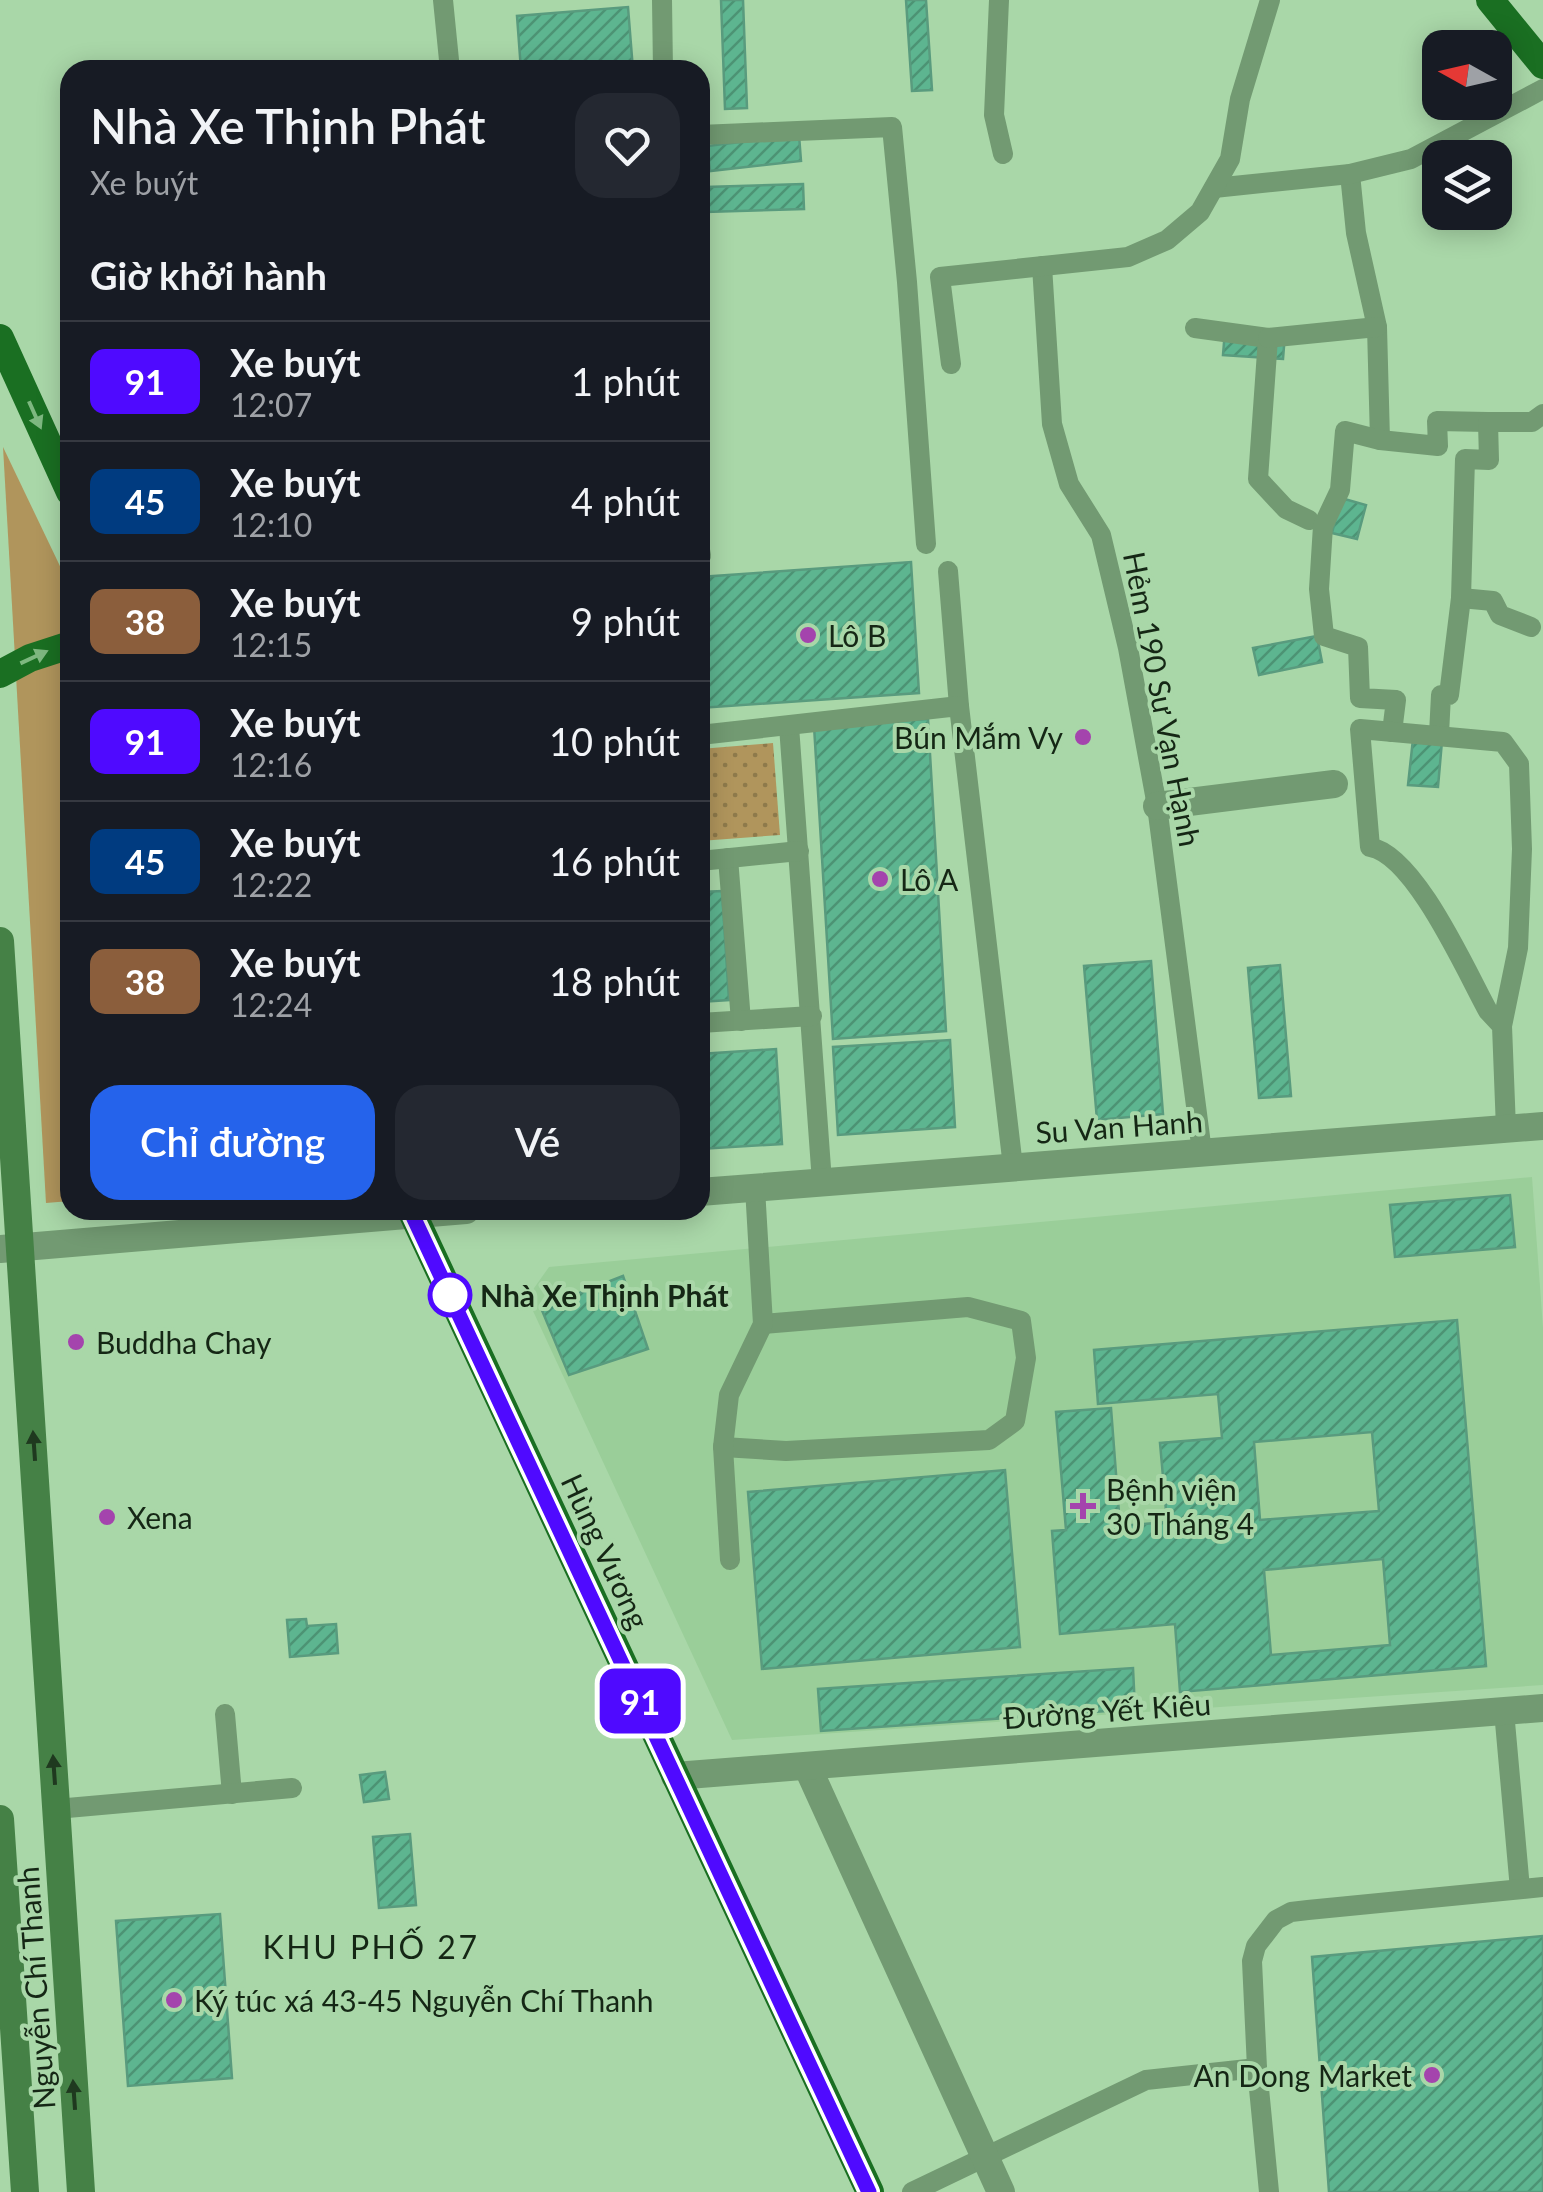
<!DOCTYPE html>
<html lang="vi">
<head>
<meta charset="utf-8">
<style>
  :root { --surface:#171b24; --page:#242831; --text:#f1f3f6; --muted:#9ea1a6; --line:#363941; --accent:#2563eb }
  body { margin:0; font-family:Lato,sans-serif; background:var(--page); color:var(--text); height:100vh; display:flex; flex-direction:column; font-size:38px; white-space:nowrap }
  * { box-sizing:border-box; margin:0 }
  p { font-size:32px; color:var(--muted) }
  .icon { flex:none; width:55px; height:55px; fill:none; stroke:currentColor; stroke-width:2; stroke-linecap:round; stroke-linejoin:round }
  .map { position:relative; flex:1; overflow:hidden }
  .sheet { position:absolute; left:60px; top:60px; width:650px; height:1160px; display:flex; flex-direction:column; background:var(--surface); border-radius:30px; box-shadow:0 5px 25px #0003 }
  .sheet>* { flex:none }
  .badge { padding:0 20px; border-radius:15px; font-size:35px; line-height:65px }
  .needle { width:65px; rotate:278deg }
  .tools { position:absolute; left:1422px; top:30px; display:grid; gap:20px }
  .tools a { display:grid; place-items:center; width:90px; height:90px; border-radius:20px; background:var(--surface); box-shadow:0 5px 25px #0003; font-size:50px }
  .map>.badge { position:absolute; translate:-50% -50%; box-shadow:0 0 0 5px #fff }
  h2 { padding:0 30px; font-size:38px; line-height:90px }
  .round { display:grid; place-items:center; flex:none; width:105px; height:105px; border-radius:30px; background:var(--page) }
  .head { display:flex; align-items:center; justify-content:space-between; height:170px; padding:0 30px }
  h1 { font-size:48px; font-weight:600; line-height:75px }
  .action { display:flex; gap:20px; margin-top:auto; padding:20px 30px }
  .action a { flex:1; height:115px; border-radius:30px; background:var(--accent); color:#fff; font-size:40px; font-weight:600; line-height:115px; text-align:center }
  .action a+a { background:var(--page); color:var(--text) }
  ul { padding:0; list-style:none }
  li { display:flex; align-items:center; gap:30px; height:120px; padding:0 30px; border-top:2px solid var(--line) }
  li div { flex:1 }
  li b { display:block; font-size:38px }
  li em { font-style:normal }
  li .badge { min-width:110px; font-weight:700; text-align:center }
  .map>svg:first-child { display:block }
  .built { fill:#9ace99 }
  .grass { fill:url(#grass-dots) }
  .park { fill:#b0955c }
  .building { fill:url(#building-hatch); stroke:#599b7e; stroke-width:2.5; fill-rule:evenodd }
  .lines { fill:none; stroke-linecap:round; stroke-linejoin:round }
  .service { stroke:#729a72; stroke-width:20 }
  .minor { stroke:#729a72; stroke-width:28 }
  .tertiary { stroke:#729a72; stroke-width:28 }
  .secondary { stroke:#458146; stroke-width:28 }
  .primary { stroke:#1a6f22; stroke-width:28 }
  .oneway { fill:#7eb880 }
  .oneway2 { fill:#1f391f }
  .line-casing { stroke:#fff; stroke-width:22 }
  .line { stroke:#4f0aff; stroke-width:15 }
  .poi-dot { fill:#a444ad; stroke:#a9d7a8; stroke-width:4 }
  .stop-dot { fill:#fff; stroke:#4f0aff; stroke-width:5 }
  .labels { text-anchor:middle; dominant-baseline:central; stroke-width:8; stroke-linejoin:round; paint-order:stroke }
  .poi-label { font-size:30px; fill:#152715; stroke:#a9d7a8; text-anchor:start }
  .street-label { font-size:30px; fill:#152715; stroke:#a9d7a8 }
  .stop-label { font-size:30px; font-weight:bold; fill:#152715; stroke:#a9d7a8; text-anchor:start }
  .neighbourhood-label { font-size:32px; letter-spacing:2.5px; fill:#152715; stroke:#a9d7a8 }
</style>
</head>
<body>
<div class="map">
<svg width="1543" height="2192" viewBox="0 0 1543 2192">
  <defs>
    <pattern id="grass-dots" width="8" height="8" patternUnits="userSpaceOnUse" patternTransform="scale(2.5)"><rect width="8" height="8" fill="#b0955c"/><path d="M2 2h.1M6 6h.1" fill="none" stroke="#8e7a4b" stroke-width="1.8" stroke-linecap="round"/></pattern>
    <pattern id="building-hatch" width="6" height="6" patternUnits="userSpaceOnUse" patternTransform="scale(2.5)"><rect width="6" height="6" fill="#5db590"/><path d="M-1 1l2-2M0 6l6-6M5 7l2-2" fill="none" stroke="#4c9374"/></pattern>
  </defs>
  <rect width="100%" height="100%" fill="#a9d7a8"/>
  <polygon class="built" points="1532,1177 1543,1328 1543,1685 732,1740 527,1298 549,1267"/>
  <polygon class="grass" points="773,743 780,835 700,841 700,749"/>
  <polygon class="park" points="3,447 70,587 70,1201 46,1203"/>
  <g class="building">
    <polygon points="721,0 743,0 747,108 725,109"/>
    <polygon points="906,0 926,0 932,90 912,91"/>
    <polygon points="628,7 633,70 521,70 517,16"/>
    <polygon points="799,135 801,161 710,171 707,146"/>
    <polygon points="803,184 804,209 706,212 706,187"/>
    <polygon points="1225,330 1285,334 1283,359 1223,355"/>
    <polygon points="1341,498 1366,505 1357,539 1332,533"/>
    <polygon points="911,562 919,693 700,708 700,577"/>
    <polygon points="1317,636 1322,662 1259,675 1253,648"/>
    <polygon points="928,719 946,1031 833,1039 814,726"/>
    <polygon points="1413,739 1442,741 1438,787 1408,785"/>
    <polygon points="722,891 729,1000 700,1002 700,892"/>
    <polygon points="1151,961 1163,1114 1097,1120 1084,966"/>
    <polygon points="1280,965 1291,1096 1259,1098 1248,968"/>
    <polygon points="950,1040 955,1127 838,1135 833,1047"/>
    <polygon points="776,1049 782,1144 700,1149 700,1054"/>
    <polygon points="1510,1195 1515,1247 1395,1257 1390,1205"/>
    <polygon points="623,1276 648,1349 569,1375 541,1308"/>
    <path d="M1457 1320 1486 1666 1180 1692 1175 1624 1060 1634 1052 1531 1066 1530 1056 1412 1111 1408 1120 1526 1167 1522 1160 1443 1222 1438 1218 1394 1098 1404 1094 1350ZM1372 1432 1379 1511 1260 1520 1254 1442ZM1383 1559 1390 1645 1271 1655 1264 1570Z"/>
    <polygon points="1005,1470 1020,1647 762,1669 748,1492"/>
    <polygon points="306,1619 307,1626 336,1624 338,1653 290,1657 287,1620"/>
    <polygon points="1133,1668 1135,1709 821,1731 818,1689"/>
    <polygon points="385,1772 389,1799 364,1802 360,1775"/>
    <polygon points="410,1834 416,1905 379,1908 373,1837"/>
    <polygon points="220,1914 232,2078 128,2086 116,1921"/>
    <polygon points="1543,1936 1543,2192 1329,2192 1312,1957"/>
  </g>
  <g class="lines">
    <g class="service">
      <polyline points="443,0 450,70"/>
      <polyline points="662,0 663,70"/>
      <polyline points="999,0 994,115 1003,154"/>
      <polyline points="700,135 892,127 907,282 926,544"/>
      <polyline points="1350,174 1356,233 1377,327 1380,440"/>
      <polyline points="1214,188 1350,174 1411,159 1543,89"/>
      <polyline points="1042,266 1052,424 1069,484 1101,535 1128,648 1157,806 1202,1152"/>
      <polyline points="1195,328 1268,338 1258,479 1286,509 1309,520"/>
      <polyline points="1268,338 1377,327"/>
      <polyline points="951,364 940,277 1128,257 1167,240 1200,212 1230,159 1240,99 1270,0"/>
      <polyline points="700,550 701,556"/>
      <polyline points="948,571 959,706"/>
      <polyline points="1461,598 1493,601 1500,615 1531,627"/>
      <polyline points="789,726 822,1182"/>
      <polyline points="1392,732 1396,700 1360,698 1358,647 1324,636 1319,589 1323,526 1340,490 1345,431 1380,440 1438,446 1437,421 1488,422"/>
      <polyline points="1439,734 1441,695 1449,695 1461,598 1465,459 1489,460 1488,422 1532,422 1543,414"/>
      <polyline points="700,735 959,706 1013,1167"/>
      <polyline points="728,858 741,1021"/>
      <polyline points="700,861 799,851"/>
      <polyline points="700,1023 812,1016"/>
      <path d="M1502 1026 1488 1011C1466 971 1415 855 1370 847L1360 729 1503 742 1519 764 1522 849 1518 948 1502 1026 1506 1129"/>
      <polyline points="723,1447 786,1451 989,1440 1015,1421 1026,1358 1021,1321 968,1307 763,1324"/>
      <polyline points="730,1560 723,1447 729,1395 763,1324 755,1188"/>
      <polyline points="1504,1711 1520,1889"/>
      <polyline points="225,1714 232,1794"/>
      <polyline points="56,1809 292,1788"/>
      <polyline points="912,2192 1146,2080 1257,2068"/>
      <polyline points="1269,2192 1257,2068 1252,1961 1256,1946 1276,1920 1291,1912 1308,1910 1543,1887"/>
    </g>
    <g class="minor">
      <polyline points="1157,806 1334,784"/>
      <polyline points="807,1766 1001,2192"/>
      <polyline points="675,1776 1543,1708"/>
    </g>
    <g class="tertiary">
      <polyline points="700,1192 1543,1126"/>
      <polyline points="0,1249 466,1210"/>
    </g>
    <g class="secondary">
      <polyline points="0,941 81,2192"/>
      <polyline points="0,1819 25,2192"/>
    </g>
    <g class="primary">
      <polyline points="1490,0 1543,65"/>
      <polyline points="0,338 70,492"/>
      <polyline points="0,674 30,658 70,645"/>
      <polyline points="411,1210 870,2192"/>
    </g>
  </g>
  <defs><path id="oneway-solid" d="M-6-.8H1V-3.2L6.5 0L1 3.2V.8H-6Z" transform="scale(2.5)"/></defs>
  <g class="oneway">
    <use href="#oneway-solid" transform="translate(35 415) rotate(66)"/>
    <use href="#oneway-solid" transform="translate(34 657) rotate(-25)"/>
  </g>
  <g class="oneway2">
    <use href="#oneway-solid" transform="translate(34 1446) rotate(-94)"/>
    <use href="#oneway-solid" transform="translate(54 1770) rotate(-94)"/>
    <use href="#oneway-solid" transform="translate(74 2095) rotate(-94)"/>
  </g>
  <g class="lines">
    <defs>
      <polyline id="line" points="410,1210 869,2192"/>
    </defs>
    <use href="#line" class="line-casing"/>
    <use href="#line" class="line"/>
  </g>
  <g class="poi-dot">
    <circle cx="808" cy="635" r="10"/>
    <circle cx="1083" cy="737" r="10"/>
    <circle cx="880" cy="879" r="10"/>
    <circle cx="76" cy="1342" r="10"/>
    <path d="M1078 1491h10v10h10v10h-10v10h-10v-10h-10v-10h10z"/>
    <circle cx="107" cy="1517" r="10"/>
    <circle cx="174" cy="2000" r="10"/>
    <circle cx="1432" cy="2075" r="10"/>
  </g>
  <circle class="stop-dot" cx="450" cy="1295" r="20"/>
  <g class="labels">
    <g class="poi-label">
      <text x="828" y="635">Lô B</text>
      <text x="1063" y="737" text-anchor="end">Bún Mắm Vy</text>
      <text x="900" y="879">Lô A</text>
      <text x="96" y="1342">Buddha Chay</text>
      <text x="1106" y="1489">Bệnh viện<tspan x="1106" dy="34">30 Tháng 4</tspan></text>
      <text x="127" y="1517">Xena</text>
      <text x="194" y="2000">Ký túc xá 43-45 Nguyễn Chí Thanh</text>
      <text x="1412" y="2075" text-anchor="end">An Dong Market</text>
    </g>
    <g class="street-label">
      <text transform="translate(1163 699) rotate(79)">Hẻm 190 Sư Vạn Hạnh</text>
      <text transform="translate(1119 1126) rotate(-4)">Su Van Hanh</text>
      <text transform="translate(606 1551) rotate(65)">Hùng Vương</text>
      <text transform="translate(1107 1710) rotate(-4)">Đường Yết Kiêu</text>
      <text transform="translate(35 1988) rotate(-94)">Nguyễn Chí Thanh</text>
    </g>
    <g class="stop-label">
      <text x="480" y="1295">Nhà Xe Thịnh Phát</text>
    </g>
    <g class="neighbourhood-label">
      <text x="371" y="1946">KHU PHỐ 27</text>
    </g>
  </g>
</svg>
<div class="tools">
<a><svg class="needle" viewBox="-14 -14 28 28"><path d="M0-13l5 13h-10z" fill="#e53935"/><path d="M0 13l5-13h-10z" fill="#9ea1a6"/></svg></a>
<a><svg class="icon" aria-label="layers" viewBox="0 0 24 24"><path d="M12 4l9 5-9 5-9-5zM3 14l9 5 9-5"/></svg></a>
</div>
<b class="badge" style="left:640px;top:1701px;background:#4f0aff;color:#fff">91</b>
<section class="sheet">
<div class="head"><div><h1>Nhà Xe Thịnh Phát</h1><p>Xe buýt</p></div><a class="round"><svg class="icon" aria-label="heart" viewBox="0 0 24 24"><path d="M12 20l-8-8c-3-5 5-10 8-4 3-6 11-1 8 4z"/></svg></a></div>
<h2>Giờ khởi hành</h2>
<ul>
<li><span class="badge" style="background:#4f0aff;color:#fff">91</span><div><b>Xe buýt</b><p>12:07</p></div><em>1 phút</em></li>
<li><span class="badge" style="background:#003b80;color:#fff">45</span><div><b>Xe buýt</b><p>12:10</p></div><em>4 phút</em></li>
<li><span class="badge" style="background:#8b5e3c;color:#fff">38</span><div><b>Xe buýt</b><p>12:15</p></div><em>9 phút</em></li>
<li><span class="badge" style="background:#4f0aff;color:#fff">91</span><div><b>Xe buýt</b><p>12:16</p></div><em>10 phút</em></li>
<li><span class="badge" style="background:#003b80;color:#fff">45</span><div><b>Xe buýt</b><p>12:22</p></div><em>16 phút</em></li>
<li><span class="badge" style="background:#8b5e3c;color:#fff">38</span><div><b>Xe buýt</b><p>12:24</p></div><em>18 phút</em></li>
</ul>
<div class="action"><a>Chỉ đường</a><a>Vé</a></div>
</section>
</div>
</body>
</html>
